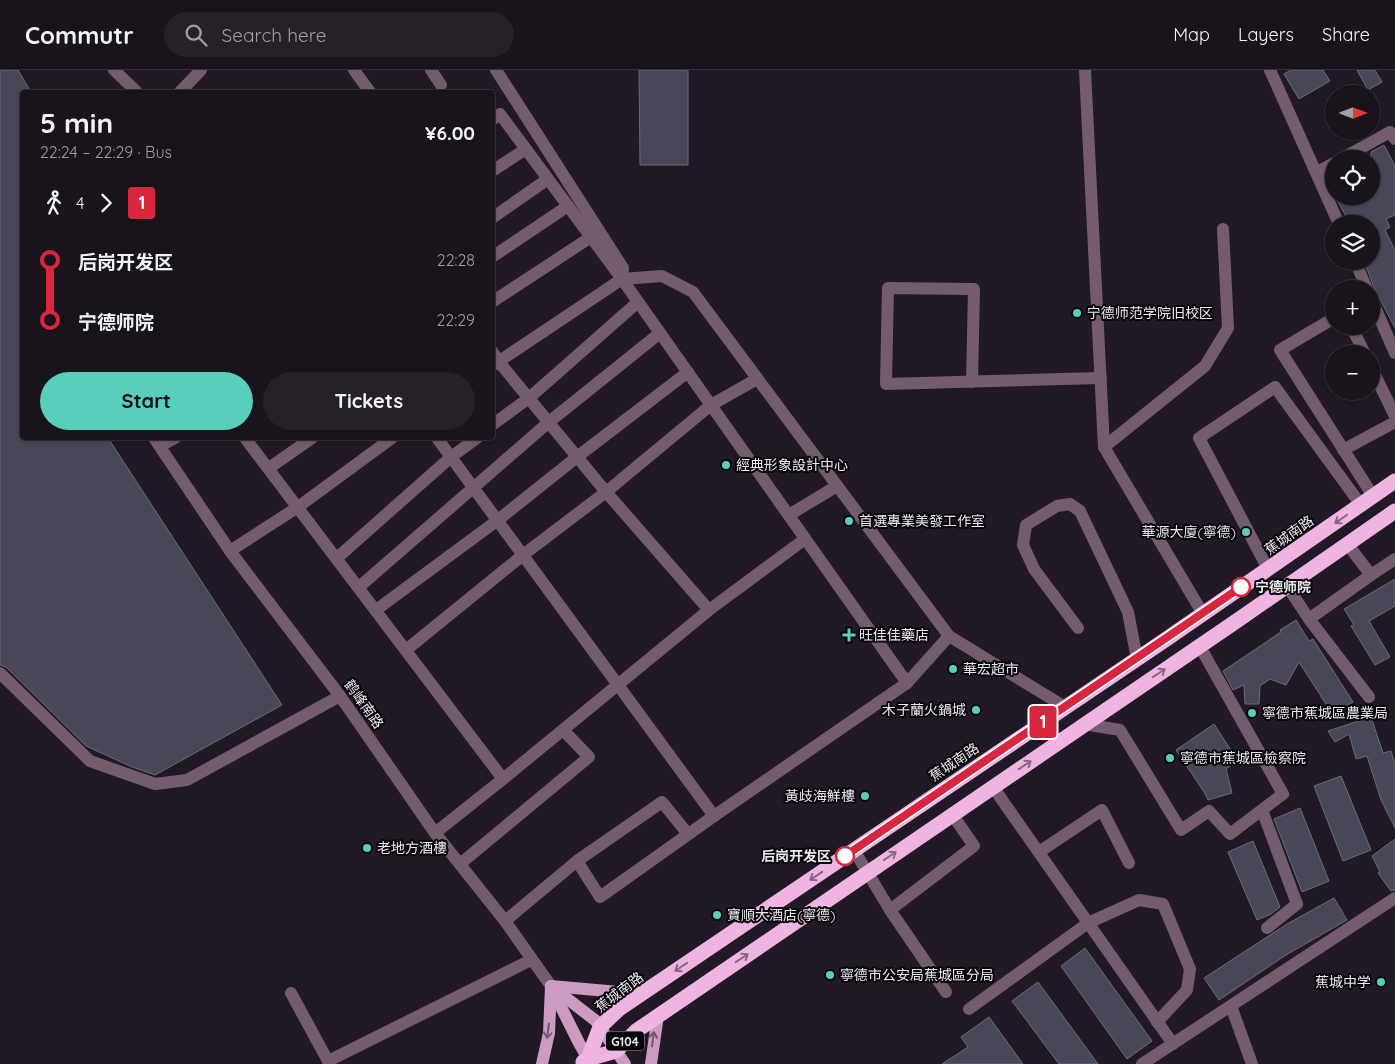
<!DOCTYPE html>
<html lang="en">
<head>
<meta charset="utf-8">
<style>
  :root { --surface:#19141c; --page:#262129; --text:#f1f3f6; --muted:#9f9ea3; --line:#37333b; --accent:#5acebc }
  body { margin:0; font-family:Quicksand,"Noto Sans SC",sans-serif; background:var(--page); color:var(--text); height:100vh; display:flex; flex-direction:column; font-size:19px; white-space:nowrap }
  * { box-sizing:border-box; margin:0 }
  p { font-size:16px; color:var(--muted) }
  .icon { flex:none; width:28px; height:28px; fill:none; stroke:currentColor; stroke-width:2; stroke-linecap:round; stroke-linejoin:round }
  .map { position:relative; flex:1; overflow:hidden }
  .sheet { position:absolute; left:20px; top:20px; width:475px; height:350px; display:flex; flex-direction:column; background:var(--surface); border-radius:5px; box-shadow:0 1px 4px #0004,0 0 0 1px var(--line) }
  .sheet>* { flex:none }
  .badge { padding:0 10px; border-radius:4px; font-size:18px; line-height:32px }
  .needle { width:32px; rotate:90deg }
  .buttons { position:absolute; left:1325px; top:15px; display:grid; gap:10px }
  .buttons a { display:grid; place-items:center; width:55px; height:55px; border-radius:50%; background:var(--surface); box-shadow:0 1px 4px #0004,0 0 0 1px var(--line); font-size:25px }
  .map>.badge { position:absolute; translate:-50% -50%; box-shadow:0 0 0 2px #fff }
  .legs { display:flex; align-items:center; gap:8px; height:55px; padding:0 20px; font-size:16px }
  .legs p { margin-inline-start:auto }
  .summary { display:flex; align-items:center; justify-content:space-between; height:85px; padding:0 20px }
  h1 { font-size:28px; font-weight:700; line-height:38px }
  .button { display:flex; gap:10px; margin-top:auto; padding:10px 20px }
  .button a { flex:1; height:58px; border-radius:30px; background:var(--accent); color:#111; font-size:20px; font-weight:700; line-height:58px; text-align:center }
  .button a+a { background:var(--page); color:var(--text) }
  ul { padding:0 20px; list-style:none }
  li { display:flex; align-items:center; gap:18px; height:60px; font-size:19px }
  li i { display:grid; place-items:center; width:8px; height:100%; margin:0 6px; background:currentColor }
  li i::after { content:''; width:12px; height:12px; margin:-6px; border:4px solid; border-radius:50%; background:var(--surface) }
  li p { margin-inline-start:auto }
  li:first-child i { background:linear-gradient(#0000 50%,currentColor 0) }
  li:last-child i { background:linear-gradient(currentColor 50%,#0000 0) }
  header { display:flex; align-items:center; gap:30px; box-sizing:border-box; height:70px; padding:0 25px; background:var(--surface); border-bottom:1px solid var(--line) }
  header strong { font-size:24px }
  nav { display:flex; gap:28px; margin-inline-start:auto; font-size:18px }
  .search { width:350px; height:45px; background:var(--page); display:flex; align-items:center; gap:12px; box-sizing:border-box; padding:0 18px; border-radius:28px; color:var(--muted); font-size:19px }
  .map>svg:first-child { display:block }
  .building { fill:#474757; stroke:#6a6b7c }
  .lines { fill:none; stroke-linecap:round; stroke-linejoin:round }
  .minor { stroke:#745c6e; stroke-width:12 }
  .major { stroke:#cc9bc1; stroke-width:12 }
  .highway { stroke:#f0b4e2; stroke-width:15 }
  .oneway { stroke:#886681 }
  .oneway2 { stroke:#74586f }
  .line-1-casing { stroke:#fff; stroke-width:11 }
  .line-1 { stroke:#d7263d; stroke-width:8 }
  .poi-dot { fill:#5acebc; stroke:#09060b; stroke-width:2 }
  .stop-1-dot { fill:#fff; stroke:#d7263d; stroke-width:2.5 }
  .labels { text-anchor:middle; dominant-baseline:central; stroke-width:4; stroke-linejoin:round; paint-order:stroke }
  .shield { fill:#09060b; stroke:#a7a4ab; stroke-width:1 }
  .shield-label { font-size:12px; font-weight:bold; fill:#ebe7f0 }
  .poi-label { font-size:14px; fill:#ebe7f0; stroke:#09060b; text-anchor:start }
  .street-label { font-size:14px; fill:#ebe7f0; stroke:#09060b }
  .stop-label { font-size:14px; font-weight:bold; fill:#ebe7f0; stroke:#09060b; text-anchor:start }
</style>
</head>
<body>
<header>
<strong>Commutr</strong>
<div class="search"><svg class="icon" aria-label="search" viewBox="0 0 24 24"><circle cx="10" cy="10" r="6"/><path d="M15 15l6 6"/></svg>Search here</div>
<nav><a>Map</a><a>Layers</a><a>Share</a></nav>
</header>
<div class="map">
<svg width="1395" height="994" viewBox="0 0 1395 994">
  <rect width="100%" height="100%" fill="#211a26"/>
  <g class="building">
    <polygon points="0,0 18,0 31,22 22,22 22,368 108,368 282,635 155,705 132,697 86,676 6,597 0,595"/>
    <polygon points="639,0 688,0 688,95 640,95"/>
    <polygon points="1291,0 1323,0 1330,11 1299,29 1284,4"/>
    <polygon points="1357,0 1375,0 1382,12 1368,20"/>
    <polygon points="1384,75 1395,96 1395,145 1386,149 1390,157 1385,160 1395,180 1395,258 1375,220 1364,191 1371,191 1371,154 1350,154 1335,126 1371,126 1371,82"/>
    <polygon points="1395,509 1395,536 1369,551 1390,587 1375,595 1351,556 1354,555 1344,539"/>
    <polygon points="1296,550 1309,571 1313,569 1353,632 1333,645 1299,592 1286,615 1270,609 1260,616 1259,634 1245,634 1244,615 1233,620 1223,601 1281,562 1280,560"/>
    <polygon points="1371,647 1383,683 1391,681 1395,694 1395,758 1381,730 1367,686 1356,689 1349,664 1335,672 1328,661"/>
    <polygon points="1214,654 1238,691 1226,699 1232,723 1208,730 1204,722 1176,680"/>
    <polygon points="1341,706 1371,780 1343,791 1314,716"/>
    <polygon points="1300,738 1329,811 1302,822 1274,749"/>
    <polygon points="1395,769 1395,820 1391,821 1378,803 1380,802 1372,786"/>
    <polygon points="1253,771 1280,837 1271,844 1257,850 1228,782"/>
    <polygon points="1334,828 1347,850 1286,885 1219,930 1204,908 1287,854"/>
    <polygon points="1085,878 1152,971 1127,989 1061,896"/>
    <polygon points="1038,912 1098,994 1059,994 1012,931"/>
    <polygon points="989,947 1023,994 942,994 968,977 961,967"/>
  </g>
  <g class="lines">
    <g class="minor">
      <polyline points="114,0 137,22"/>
      <polyline points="354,0 370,22"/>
      <polyline points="431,0 441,15"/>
      <polyline points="496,0 623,198 622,209 662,206 693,222 949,566 1065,637"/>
      <polyline points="1085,0 1104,377 1203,544"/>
      <polyline points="1270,0 1339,154"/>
      <polyline points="180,22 201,0"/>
      <polyline points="492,50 500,44 622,209 907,613 949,566"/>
      <polyline points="1341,89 1390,62 1395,69"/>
      <polyline points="492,101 526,79"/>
      <polyline points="1317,102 1334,93"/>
      <polyline points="492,148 548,109"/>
      <polyline points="492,187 568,136"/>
      <polyline points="1355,191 1367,219"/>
      <polyline points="1371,228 1395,283"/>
      <polyline points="492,232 591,167"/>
      <polyline points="1334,248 1280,280 1373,426"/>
      <polyline points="1351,256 1365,284"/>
      <polyline points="492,281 499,292 606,422 709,540 805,469"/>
      <polyline points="492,296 622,209"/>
      <polyline points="1371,297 1395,346"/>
      <polyline points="972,312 974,219 888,218 886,314 1101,308"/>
      <polyline points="492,355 529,328 638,232"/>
      <polyline points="154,368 230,481 340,626 435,763 505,851 551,916"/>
      <polyline points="245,368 503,709 709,540"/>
      <polyline points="437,368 714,746 907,613"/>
      <polyline points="160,376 175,368"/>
      <polyline points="1104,377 1205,296 1228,258 1223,159"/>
      <polyline points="1343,380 1395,352"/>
      <polyline points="269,398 312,368"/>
      <polyline points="789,445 837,416"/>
      <polyline points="1348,475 1371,505 1309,549 1369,627"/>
      <polyline points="230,481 298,437 392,368"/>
      <polyline points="337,488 451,387 477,368"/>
      <polyline points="1268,499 1199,368 1275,317 1361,435"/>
      <polyline points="1371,505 1395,489"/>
      <polyline points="1287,516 1309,549"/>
      <polyline points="359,517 549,352 660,263"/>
      <polyline points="376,540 498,450 577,387 688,302"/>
      <polyline points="1078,558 1034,499 1023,475 1026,455 1057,436 1070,434 1080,441 1128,542 1137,589"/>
      <polyline points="406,580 523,485 606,422 711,335 757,309"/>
      <polyline points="0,603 90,691 155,714 187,710 340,626"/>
      <polyline points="1084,654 1120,660 1181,760 1209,741 1230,764 1283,724 1199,575"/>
      <polyline points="993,717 1173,974"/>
      <polyline points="1262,740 1297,834 1267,858"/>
      <polyline points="435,763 503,709"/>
      <polyline points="854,780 890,840 946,922"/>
      <polyline points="1039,782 1102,740 1129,793"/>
      <polyline points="577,791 662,732 688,764"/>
      <polyline points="460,794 589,687 563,660"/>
      <polyline points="890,840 974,776 952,744"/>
      <polyline points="505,851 577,791 600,827 714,746"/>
      <polyline points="291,923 328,991"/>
      <polyline points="1231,936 1252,994"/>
      <polyline points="969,939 1088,853 1139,830 1163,834 1190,899 1187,920 1157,952"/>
      <polyline points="330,994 328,991 531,890"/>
      <polyline points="1142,994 1395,828"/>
    </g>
    <g class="major">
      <polyline points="551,916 596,951 625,994"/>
      <polyline points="552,919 579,973 591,994"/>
      <polyline points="542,994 549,963 551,916 641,924"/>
      <polyline points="651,994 658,945"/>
    </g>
    <g class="highway">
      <polyline points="588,989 600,957 619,939 1165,570 1395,411"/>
      <polyline points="583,992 588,989 616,981 636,961 1238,550 1395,441"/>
    </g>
  </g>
  <defs><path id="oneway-shaft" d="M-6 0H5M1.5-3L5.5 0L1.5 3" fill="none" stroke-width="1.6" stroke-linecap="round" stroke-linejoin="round" transform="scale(1.25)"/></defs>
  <g class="oneway">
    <use href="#oneway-shaft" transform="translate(1341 449) rotate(145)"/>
    <use href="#oneway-shaft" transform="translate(1159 603) rotate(-34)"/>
    <use href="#oneway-shaft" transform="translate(1025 695) rotate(-34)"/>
    <use href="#oneway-shaft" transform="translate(890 786) rotate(-34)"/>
    <use href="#oneway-shaft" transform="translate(816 806) rotate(146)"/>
    <use href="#oneway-shaft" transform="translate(742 888) rotate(-34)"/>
    <use href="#oneway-shaft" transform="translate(681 897) rotate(146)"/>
  </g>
  <g class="oneway2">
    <use href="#oneway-shaft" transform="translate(548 961) rotate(97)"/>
    <use href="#oneway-shaft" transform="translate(653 969) rotate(-82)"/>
  </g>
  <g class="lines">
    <defs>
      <polyline id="line-1" points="845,786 1241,517"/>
    </defs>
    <use href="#line-1" class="line-1-casing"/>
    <use href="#line-1" class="line-1"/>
  </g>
  <g class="poi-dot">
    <circle cx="1077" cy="243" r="5"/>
    <circle cx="726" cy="395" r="5"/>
    <circle cx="849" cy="451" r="5"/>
    <circle cx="1246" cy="462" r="5"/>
    <path d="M846.5 557.5h5v5h5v5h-5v5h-5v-5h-5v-5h5z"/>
    <circle cx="953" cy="599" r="5"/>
    <circle cx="976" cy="640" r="5"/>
    <circle cx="1252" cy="643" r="5"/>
    <circle cx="1170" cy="688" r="5"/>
    <circle cx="865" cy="726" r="5"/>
    <circle cx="367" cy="778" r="5"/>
    <circle cx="717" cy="845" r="5"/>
    <circle cx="830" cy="905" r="5"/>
    <circle cx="1381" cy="912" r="5"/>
  </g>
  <g class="stop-1-dot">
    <circle cx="1241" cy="517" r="9"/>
    <circle cx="845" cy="786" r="9"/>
  </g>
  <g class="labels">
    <rect class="shield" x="606" y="961.5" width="38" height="19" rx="4"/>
    <g class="shield-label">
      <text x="625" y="971">G104</text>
    </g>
    <g class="poi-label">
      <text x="1087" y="243">宁德师范学院旧校区</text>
      <text x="736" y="395">經典形象設計中心</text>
      <text x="859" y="451">首選專業美發工作室</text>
      <text x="1236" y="462" text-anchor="end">華源大廈(寧德)</text>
      <text x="859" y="565">旺佳佳藥店</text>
      <text x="963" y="599">華宏超市</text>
      <text x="966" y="640" text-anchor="end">木子蘭火鍋城</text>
      <text x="1262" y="643">寧德市蕉城區農業局</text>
      <text x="1180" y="688">寧德市蕉城區檢察院</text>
      <text x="855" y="726" text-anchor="end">黃歧海鮮樓</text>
      <text x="377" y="778">老地方酒樓</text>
      <text x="727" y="845">寶順大酒店(寧德)</text>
      <text x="840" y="905">寧德市公安局蕉城區分局</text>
      <text x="1371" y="912" text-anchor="end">蕉城中学</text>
    </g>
    <g class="street-label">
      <text transform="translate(1289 465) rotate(-35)">蕉城南路</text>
      <text transform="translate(364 634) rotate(55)">鹤峰南路</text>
      <text transform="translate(954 692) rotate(-34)">蕉城南路</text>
      <text transform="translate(619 922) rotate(-37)">蕉城南路</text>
    </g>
    <g class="stop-label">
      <text x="1255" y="517">宁德师院</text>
      <text x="831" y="786" text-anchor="end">后岗开发区</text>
    </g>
  </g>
</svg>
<div class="buttons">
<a><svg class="needle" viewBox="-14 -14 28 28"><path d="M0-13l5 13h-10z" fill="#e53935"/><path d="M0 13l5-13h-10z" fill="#9f9ea3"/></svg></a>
<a><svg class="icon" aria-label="locate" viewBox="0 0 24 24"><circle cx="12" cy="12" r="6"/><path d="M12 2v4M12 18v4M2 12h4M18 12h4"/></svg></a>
<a><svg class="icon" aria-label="layers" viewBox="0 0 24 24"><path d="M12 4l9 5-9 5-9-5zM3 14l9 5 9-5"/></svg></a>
<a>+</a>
<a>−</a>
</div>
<b class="badge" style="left:1043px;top:652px;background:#d7263d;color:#fff">1</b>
<section class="sheet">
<div class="summary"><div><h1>5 min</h1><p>22:24 – 22:29 · Bus</p></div><b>¥6.00</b></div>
<div class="legs"><svg class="icon" aria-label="walk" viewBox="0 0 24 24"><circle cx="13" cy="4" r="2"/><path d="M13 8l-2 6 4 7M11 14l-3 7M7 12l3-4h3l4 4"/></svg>4<svg class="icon" aria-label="forward" viewBox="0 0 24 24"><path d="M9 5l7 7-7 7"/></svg><b class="badge" style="background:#d7263d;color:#fff">1</b></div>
<ul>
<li><i style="color:#d7263d"></i><b>后岗开发区</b><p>22:28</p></li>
<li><i style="color:#d7263d"></i><b>宁德师院</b><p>22:29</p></li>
</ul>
<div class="button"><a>Start</a><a>Tickets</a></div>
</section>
</div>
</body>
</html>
